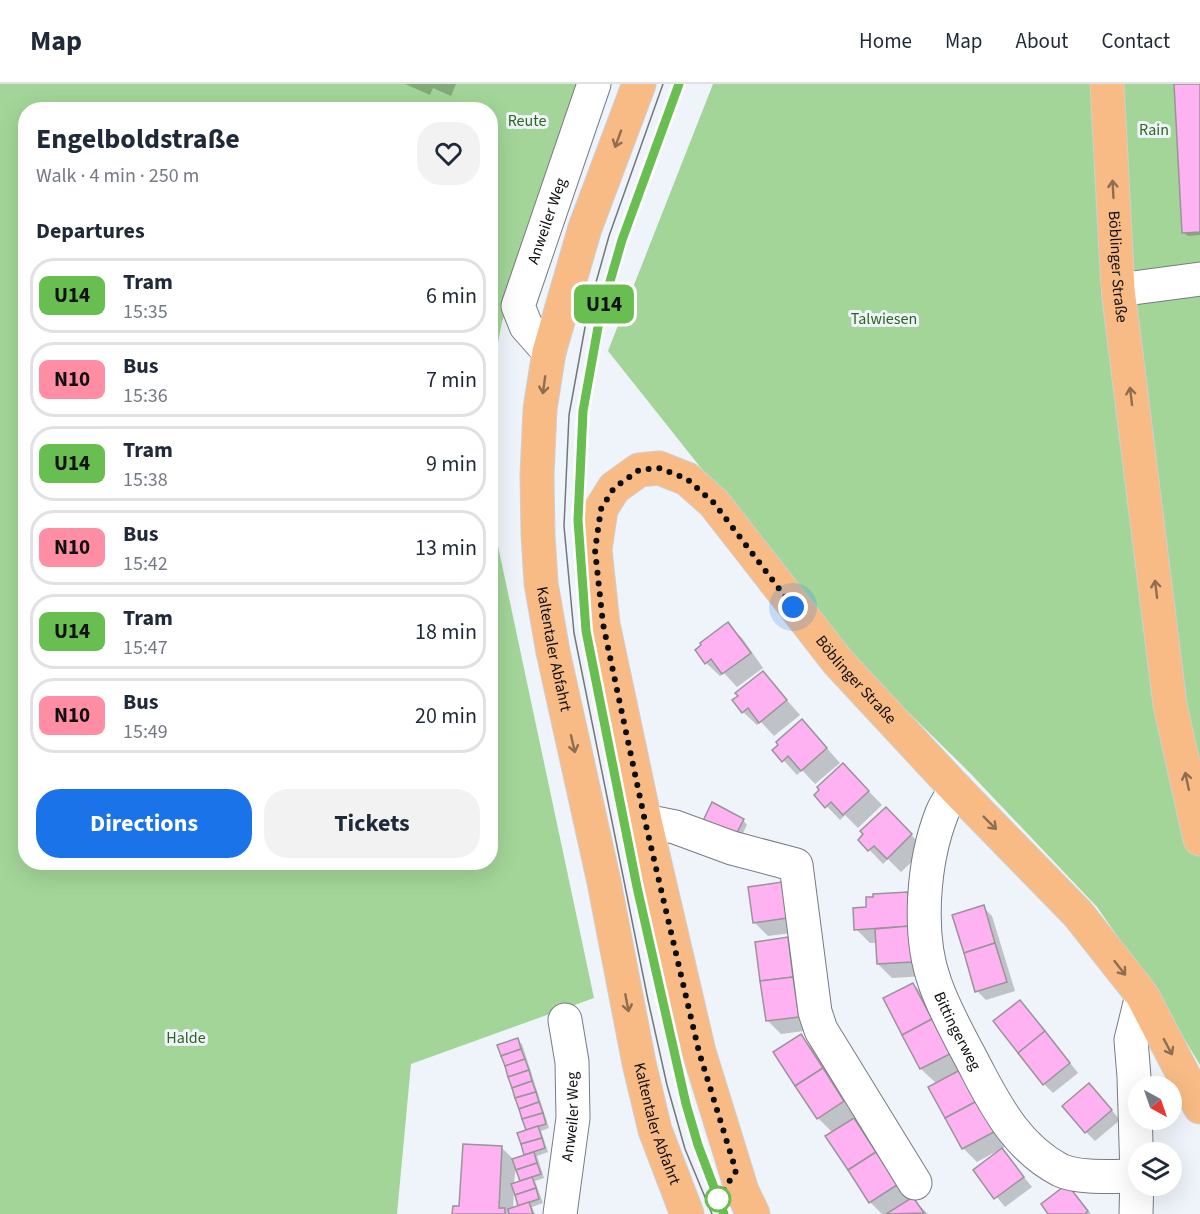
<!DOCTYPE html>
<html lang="en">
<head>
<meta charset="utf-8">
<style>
  :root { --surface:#fff; --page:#f2f2f3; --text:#1f2937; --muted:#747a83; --line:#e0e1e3; --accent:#1a73e8 }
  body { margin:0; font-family:"Source Sans 3",sans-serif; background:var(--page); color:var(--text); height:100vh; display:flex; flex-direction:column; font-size:22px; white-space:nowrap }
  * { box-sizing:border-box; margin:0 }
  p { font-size:20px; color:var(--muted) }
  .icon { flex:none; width:33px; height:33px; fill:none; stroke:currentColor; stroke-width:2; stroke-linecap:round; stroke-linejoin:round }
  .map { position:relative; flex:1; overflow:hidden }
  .details { position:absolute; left:18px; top:18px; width:480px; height:768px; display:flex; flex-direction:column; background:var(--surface); border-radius:24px; box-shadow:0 6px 24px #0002 }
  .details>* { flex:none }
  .badge { padding:0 12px; border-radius:9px; font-size:21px; line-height:39px }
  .needle { width:39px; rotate:140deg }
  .tools { position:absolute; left:1128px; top:992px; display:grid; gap:12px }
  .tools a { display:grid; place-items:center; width:54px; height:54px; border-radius:50%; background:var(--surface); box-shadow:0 6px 24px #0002; font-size:30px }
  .you { position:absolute; width:30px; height:30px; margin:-15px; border:4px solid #fff; border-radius:50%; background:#1a73e8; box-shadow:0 0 0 9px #1a73e833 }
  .map>.badge { position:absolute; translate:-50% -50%; box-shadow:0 0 0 3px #fff }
  h2 { padding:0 18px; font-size:22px; line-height:54px }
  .round { display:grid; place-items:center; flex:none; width:63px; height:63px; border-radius:24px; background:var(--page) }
  .summary { display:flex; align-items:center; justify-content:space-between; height:102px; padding:0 18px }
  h1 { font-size:28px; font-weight:700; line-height:45px }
  .primary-button { display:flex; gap:12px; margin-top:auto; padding:12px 18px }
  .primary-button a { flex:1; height:69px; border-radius:24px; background:var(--accent); color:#fff; font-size:24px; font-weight:700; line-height:69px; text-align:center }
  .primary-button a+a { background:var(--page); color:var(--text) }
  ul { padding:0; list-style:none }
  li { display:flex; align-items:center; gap:18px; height:75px; margin:0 12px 9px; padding:0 6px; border:3px solid var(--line); border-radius:24px }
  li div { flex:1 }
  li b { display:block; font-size:22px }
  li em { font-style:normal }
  li .badge { min-width:66px; font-weight:700; text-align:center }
  header { display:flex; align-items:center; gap:36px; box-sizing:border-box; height:84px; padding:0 30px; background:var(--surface); border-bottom:2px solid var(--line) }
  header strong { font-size:28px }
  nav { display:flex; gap:33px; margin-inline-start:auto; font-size:21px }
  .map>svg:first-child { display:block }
  .green { fill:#a3d598 }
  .shadow { fill:#0003; fill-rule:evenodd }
  .building { fill:#ffb2f2; stroke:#9a9399; stroke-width:1.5 }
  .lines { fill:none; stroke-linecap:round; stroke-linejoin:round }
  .minor-casing { stroke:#777c82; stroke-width:35 }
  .major-casing { stroke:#cecfcf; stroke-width:35 }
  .minor { stroke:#fff; stroke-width:33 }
  .major { stroke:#f8bb85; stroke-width:33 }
  .tram { stroke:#73777b; stroke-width:1.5 }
  .oneway { stroke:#8e6d50 }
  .line-casing { stroke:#fff; stroke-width:14 }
  .line { stroke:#69be51; stroke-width:9 }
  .walk { stroke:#0c0e10; stroke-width:6; stroke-dasharray:0 10.8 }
  .stop-dot { fill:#fff; stroke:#69be51; stroke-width:3 }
  .labels { text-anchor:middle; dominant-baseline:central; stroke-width:6; stroke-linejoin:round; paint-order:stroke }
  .park-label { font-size:16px; fill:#2d661e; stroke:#eff4fb }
  .street-label { font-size:16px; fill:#0c0e10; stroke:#eff4fb }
</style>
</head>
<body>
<header>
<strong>Map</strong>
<nav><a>Home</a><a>Map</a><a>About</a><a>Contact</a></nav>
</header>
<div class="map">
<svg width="1200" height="1130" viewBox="0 0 1200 1130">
  <rect width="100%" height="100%" fill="#eff4fb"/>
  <g class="green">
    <polygon points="0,0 578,0 502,238 491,295 490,26 26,26 26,778 490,778 491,429 594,914 411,980 397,1130 0,1130"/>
    <polygon points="713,0 1200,0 1200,981 1155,906 1097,823 970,689 848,569 608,267"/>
  </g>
  <g class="shadow">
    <polygon points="405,0 456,0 451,12 433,4 430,11"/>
    <polygon points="1176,0 1200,0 1200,151 1188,152 1183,148"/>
    <polygon points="728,540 742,554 763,584 737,603 724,589 720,592 706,579"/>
    <polygon points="763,589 800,631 774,652 761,638 757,641 743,628 740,612"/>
    <polygon points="815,651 840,679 815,700 802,686 797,691 774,666"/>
    <polygon points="856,694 882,721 858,744 845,731 840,736 816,711"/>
    <polygon points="886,725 925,765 901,788 888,775 883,780 860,756"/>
    <polygon points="743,736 747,741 738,759 708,742"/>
    <polygon points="781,799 800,848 768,852 754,838"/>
    <polygon points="907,809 921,823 925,892 892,894 878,880 877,859 870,859 856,845 868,825"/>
    <polygon points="983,823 992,832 1015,907 986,916 977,907"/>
    <polygon points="788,855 802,869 812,946 781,950 767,936"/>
    <polygon points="913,900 927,914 1006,1062 1001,1065 1032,1103 1005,1123 975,1086 1000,1067 999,1066 977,1078 963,1064 937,1000 921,985 885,915"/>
    <polygon points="1029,927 1078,989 1053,1009 1044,1000"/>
    <polygon points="800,952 814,966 857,1031 852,1034 867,1049 911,1116 913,1115 928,1130 882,1130 870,1118 828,1053 833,1049 818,1034"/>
    <path d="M517 956 522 960 549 1044 541 1047 548 1068 537 1072 544 1094 535 1097 543 1119 532 1123 535 1130H454L460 1124 502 1064 514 1076 526 1072 519 1050 528 1047ZM516 1080 522 1098 514 1100ZM514 1105 520 1123 513 1126Z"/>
    <polygon points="1098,1010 1120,1036 1095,1057 1086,1048"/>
    <polygon points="1067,1102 1076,1111 1091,1130 1050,1130"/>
  </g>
  <g class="building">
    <polygon points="1174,0 1200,0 1200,148 1182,149"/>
    <polygon points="728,538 751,569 722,590 711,575 705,580 695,566 701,561 700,559"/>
    <polygon points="763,587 787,616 759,639 748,624 742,629 732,616 738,612 735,609"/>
    <polygon points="802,635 827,664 801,687 788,672 782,678 772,666 778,661 776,658"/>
    <polygon points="843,679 869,707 843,731 831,718 825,724 814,711 819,706 817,703"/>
    <polygon points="712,718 744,735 733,756 702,739"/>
    <polygon points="886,723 912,750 887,775 874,762 868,767 858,756 863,750 860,747"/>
    <polygon points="782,798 787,834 753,839 748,803"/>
    <polygon points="908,808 910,842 854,846 853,824 866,823 866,813 873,813 873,810"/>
    <polygon points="984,821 995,859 964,869 952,831"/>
    <polygon points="910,842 912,878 877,880 875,845"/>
    <polygon points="788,853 793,893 760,897 755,858"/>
    <polygon points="995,859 1007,898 975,908 964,869"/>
    <polygon points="793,893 799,933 766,937 760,897"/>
    <polygon points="913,899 932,935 902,951 883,914"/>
    <polygon points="1020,916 1045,947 1018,969 993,937"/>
    <polygon points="932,935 950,970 920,985 902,951"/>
    <polygon points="1045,947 1070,979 1043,1001 1018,969"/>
    <polygon points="801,950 823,984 795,1002 773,968"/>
    <polygon points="518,954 521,965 501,972 497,961"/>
    <polygon points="521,965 525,975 505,982 501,972"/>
    <polygon points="525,975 529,986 508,993 505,982"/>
    <polygon points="823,984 844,1017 817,1035 795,1002"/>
    <polygon points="529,986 532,997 512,1004 508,993"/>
    <polygon points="960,986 977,1017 945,1034 928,1003"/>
    <polygon points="532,997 536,1008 515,1014 512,1004"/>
    <polygon points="1089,999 1112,1026 1085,1049 1062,1022"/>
    <polygon points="536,1008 539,1018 519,1025 515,1014"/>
    <polygon points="977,1017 994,1048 962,1065 945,1034"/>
    <polygon points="539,1018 543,1029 522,1035 519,1025"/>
    <polygon points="543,1029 546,1040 526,1046 522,1035"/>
    <polygon points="854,1034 876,1068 848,1086 825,1052"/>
    <polygon points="538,1042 542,1054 521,1060 517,1049"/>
    <polygon points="542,1054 545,1064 524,1071 521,1060"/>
    <polygon points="463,1060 502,1062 499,1124 505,1124 505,1130 452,1130 453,1122 459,1122"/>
    <polygon points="1002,1064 1024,1093 994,1115 973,1086"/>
    <polygon points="534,1068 537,1079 516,1086 512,1075"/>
    <polygon points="876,1068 897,1101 869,1119 848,1086"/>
    <polygon points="537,1079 541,1090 520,1097 516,1086"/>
    <polygon points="532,1093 536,1104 515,1111 511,1100"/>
    <polygon points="1067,1100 1088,1127 1085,1130 1048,1130 1041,1120"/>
    <polygon points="536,1104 539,1115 518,1122 515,1111"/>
    <polygon points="913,1113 924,1129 886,1130"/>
    <polygon points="529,1118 533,1130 509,1130 508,1125"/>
  </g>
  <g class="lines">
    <defs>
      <g id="minor">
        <polyline points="1118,206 1200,195"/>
        <path id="s1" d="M549 268 526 242 518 222 594 0"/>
        <path id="s2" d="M956 705C951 713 945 721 942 729 923 777 917 850 935 899 946 931 964 960 979 990 999 1028 1020 1065 1060 1086 1079 1095 1115 1092 1137 1092"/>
        <polyline points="645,737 675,743 732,764 796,781 815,928 821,946 915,1099"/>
        <path id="s3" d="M560 1130 573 1034 572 978 565 936"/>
        <polyline points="1136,1130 1137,1092 1134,993 1131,956 1142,911"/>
      </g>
      <g id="major">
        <path id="s4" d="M639 0 585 144 549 268 540 325 537 391 538 451 541 499 553 568 604 798 639 979 655 1046 687 1130"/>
        <path id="s5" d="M1107 0 1118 206 1170 621 1200 755"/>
        <path id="s6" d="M753 1130 742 1107 699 968 645 737 603 540 595 466 601 425 614 404 639 386 659 384 687 395 714 419 838 578 956 705 1078 830 1142 911 1200 1023"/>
      </g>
    </defs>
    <use href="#minor" class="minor-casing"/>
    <use href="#major" class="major-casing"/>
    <use href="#minor" class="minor"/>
    <use href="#major" class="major"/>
    <g class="tram">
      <polyline points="663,0 609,152 588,227 569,331 564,442 574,549 648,916 667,1001 685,1065 712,1130"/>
      <polyline points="679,0 622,156 600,232 583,327 578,436 586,547 637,803 681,1000 697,1061 724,1130"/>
    </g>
  </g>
  <defs><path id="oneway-shaft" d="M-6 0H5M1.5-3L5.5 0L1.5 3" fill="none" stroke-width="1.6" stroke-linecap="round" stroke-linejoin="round" transform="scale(1.5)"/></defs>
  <g class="oneway">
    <use href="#oneway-shaft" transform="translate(618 55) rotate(110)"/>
    <use href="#oneway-shaft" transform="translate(1113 105) rotate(-93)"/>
    <use href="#oneway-shaft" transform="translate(544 301) rotate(98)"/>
    <use href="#oneway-shaft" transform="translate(1131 312) rotate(-97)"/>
    <use href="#oneway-shaft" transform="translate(1156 505) rotate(-97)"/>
    <use href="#oneway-shaft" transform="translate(573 660) rotate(77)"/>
    <use href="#oneway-shaft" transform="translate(1187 697) rotate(-102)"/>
    <use href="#oneway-shaft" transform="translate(990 739) rotate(45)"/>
    <use href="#oneway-shaft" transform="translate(1120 884) rotate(52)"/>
    <use href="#oneway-shaft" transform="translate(627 919) rotate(79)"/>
    <use href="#oneway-shaft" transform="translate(1168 963) rotate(62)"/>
  </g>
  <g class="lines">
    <defs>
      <polyline id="line" points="679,0 622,156 600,232 583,327 578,436 586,547 637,803 686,1020 698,1061 724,1130"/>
    </defs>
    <use href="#line" class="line-casing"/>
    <use href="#line" class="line"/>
    <polyline class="walk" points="718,1115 736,1087 699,968 645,737 603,540 595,466 601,425 614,404 639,386 659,384 687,395 714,419 793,523"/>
  </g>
  <circle class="stop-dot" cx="718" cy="1115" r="12"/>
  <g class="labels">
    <g class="park-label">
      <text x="527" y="37">Reute</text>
      <text x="1154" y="46">Rain</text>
      <text x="884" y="235">Talwiesen</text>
      <text x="186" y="954">Halde</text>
    </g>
    <g class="street-label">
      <text stroke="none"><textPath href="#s1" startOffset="146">Anweiler Weg</textPath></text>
      <text stroke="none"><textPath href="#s5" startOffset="183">Böblinger Straße</textPath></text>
      <text stroke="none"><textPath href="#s4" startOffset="582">Kaltentaler Abfahrt</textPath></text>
      <text stroke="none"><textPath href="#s6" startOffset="1094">Böblinger Straße</textPath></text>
      <text stroke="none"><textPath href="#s2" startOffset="254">Bittingerweg</textPath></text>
      <text stroke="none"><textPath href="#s3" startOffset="98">Anweiler Weg</textPath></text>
      <text stroke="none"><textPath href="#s4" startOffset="1068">Kaltentaler Abfahrt</textPath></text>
    </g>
  </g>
</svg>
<div class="tools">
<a><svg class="needle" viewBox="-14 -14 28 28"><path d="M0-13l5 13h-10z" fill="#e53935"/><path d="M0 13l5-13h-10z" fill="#747a83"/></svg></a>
<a><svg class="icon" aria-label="layers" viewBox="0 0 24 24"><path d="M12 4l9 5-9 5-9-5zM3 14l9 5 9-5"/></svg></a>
</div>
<div class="you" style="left:793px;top:523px"></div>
<b class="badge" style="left:604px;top:220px;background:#69be51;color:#111">U14</b>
<section class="details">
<div class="summary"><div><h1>Engelboldstraße</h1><p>Walk · 4 min · 250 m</p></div><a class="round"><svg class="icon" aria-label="heart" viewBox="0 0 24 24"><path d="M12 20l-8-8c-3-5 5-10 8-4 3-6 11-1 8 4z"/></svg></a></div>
<h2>Departures</h2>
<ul>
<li><span class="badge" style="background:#69be51;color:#111">U14</span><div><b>Tram</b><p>15:35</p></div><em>6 min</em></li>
<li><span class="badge" style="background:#ff8ea5;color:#111">N10</span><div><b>Bus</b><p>15:36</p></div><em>7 min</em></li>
<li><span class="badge" style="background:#69be51;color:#111">U14</span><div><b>Tram</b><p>15:38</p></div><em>9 min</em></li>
<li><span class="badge" style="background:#ff8ea5;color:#111">N10</span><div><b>Bus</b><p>15:42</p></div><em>13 min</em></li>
<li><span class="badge" style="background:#69be51;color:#111">U14</span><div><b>Tram</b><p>15:47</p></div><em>18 min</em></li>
<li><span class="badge" style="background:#ff8ea5;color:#111">N10</span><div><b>Bus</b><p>15:49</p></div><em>20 min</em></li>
</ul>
<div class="primary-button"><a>Directions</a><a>Tickets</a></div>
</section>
</div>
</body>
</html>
